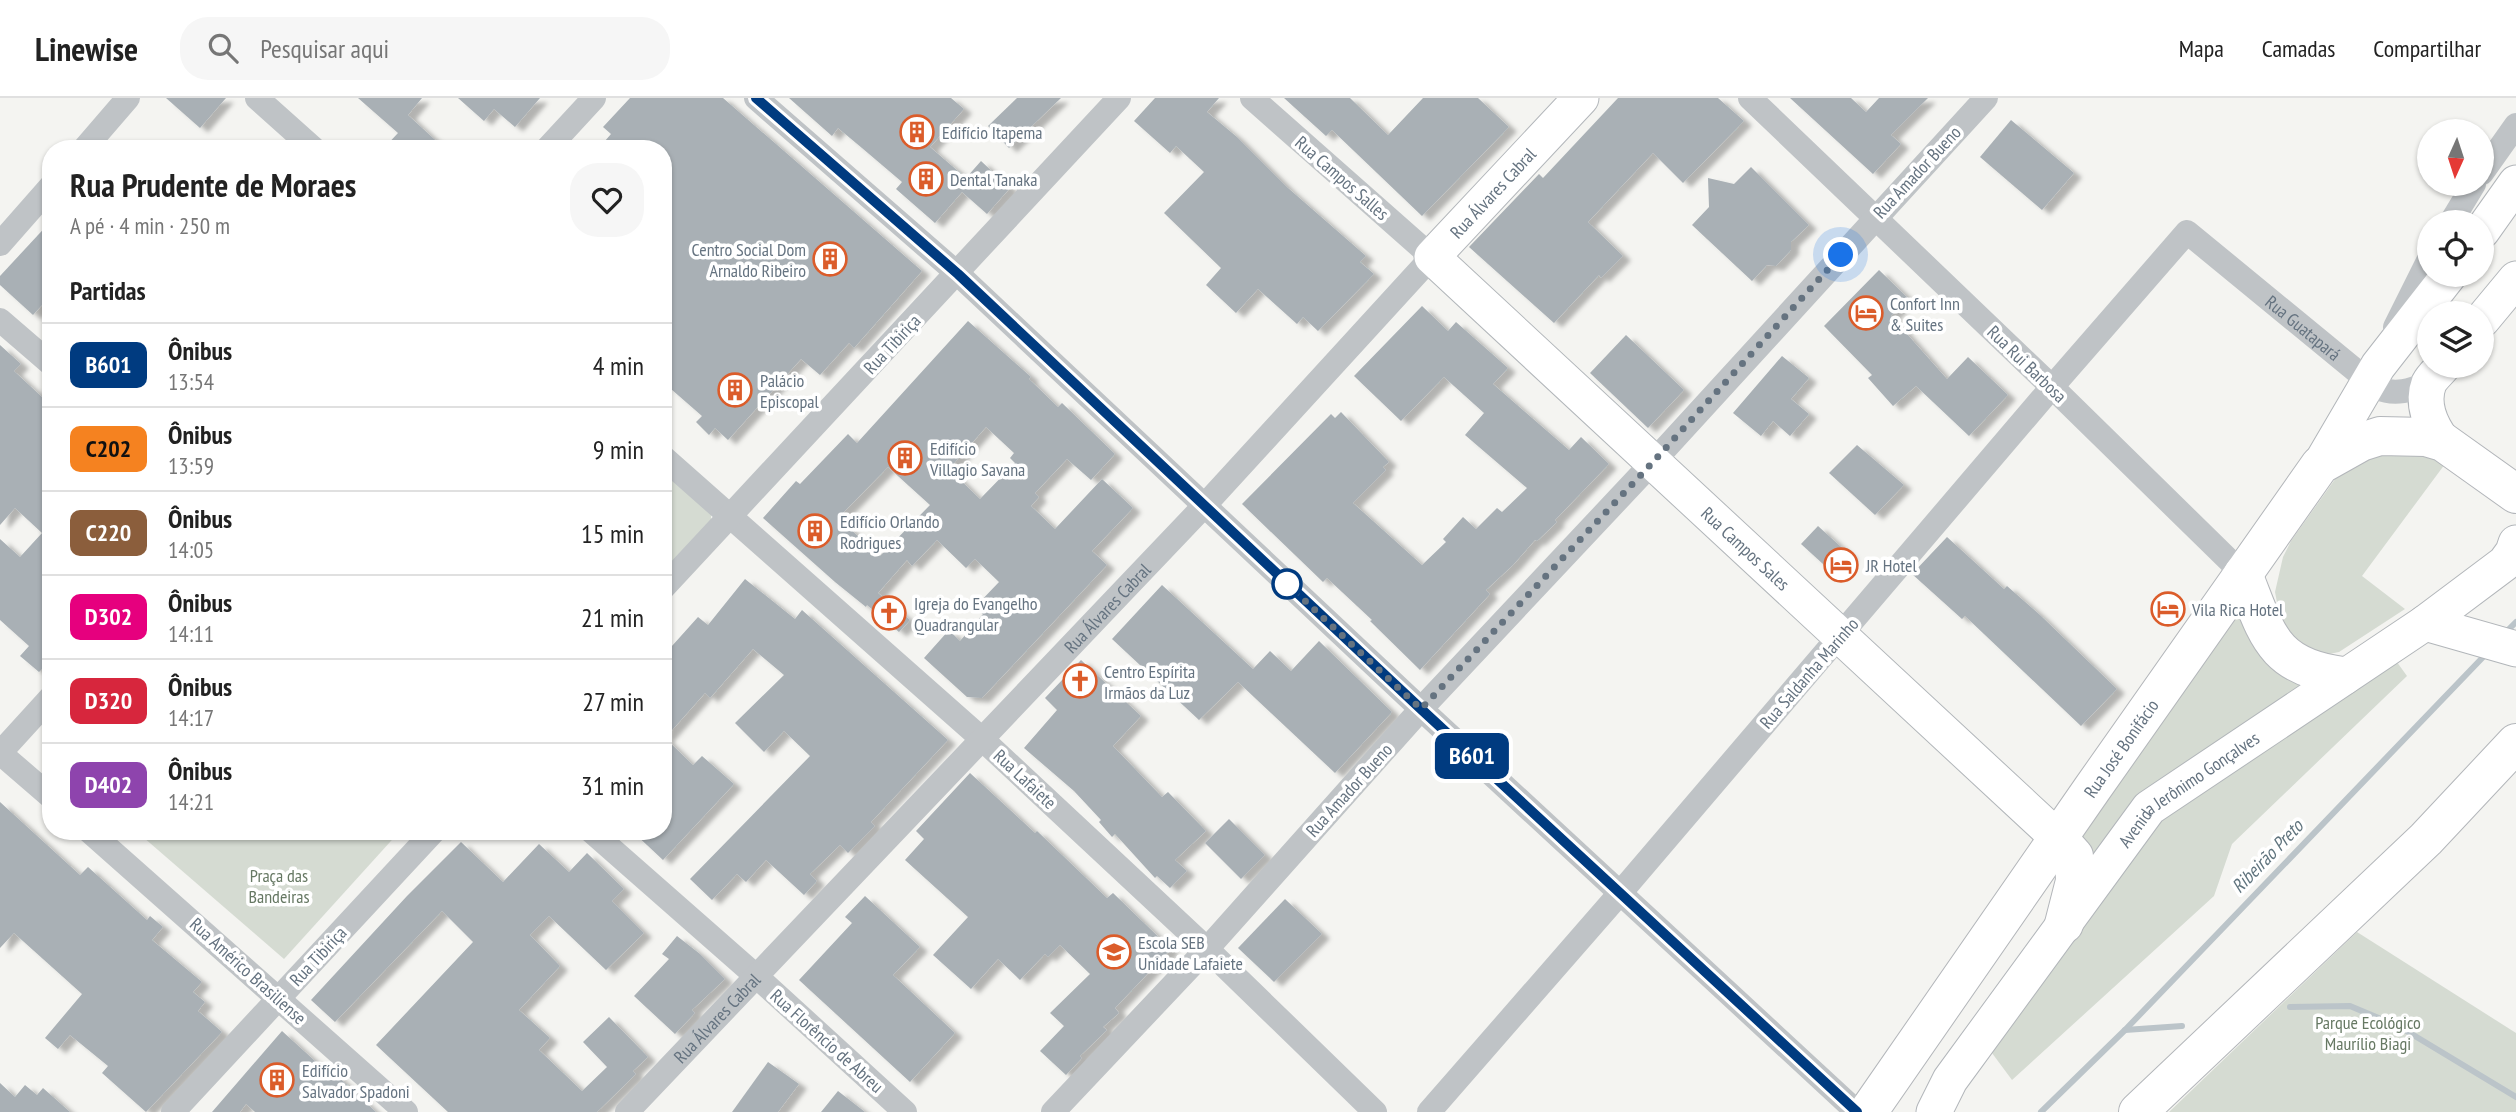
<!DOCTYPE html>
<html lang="pt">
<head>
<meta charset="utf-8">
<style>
  :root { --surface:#fff; --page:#f6f6f6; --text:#222; --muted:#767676; --line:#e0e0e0 }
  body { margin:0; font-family:"PT Sans Narrow",sans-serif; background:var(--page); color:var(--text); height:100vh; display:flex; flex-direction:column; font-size:26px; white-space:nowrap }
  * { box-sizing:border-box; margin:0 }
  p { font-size:23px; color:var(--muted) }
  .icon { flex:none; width:38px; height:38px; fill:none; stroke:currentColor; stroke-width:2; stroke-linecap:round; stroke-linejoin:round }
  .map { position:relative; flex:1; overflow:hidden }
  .drawer { position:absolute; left:42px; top:42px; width:630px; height:700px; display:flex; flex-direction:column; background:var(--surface); border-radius:28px; box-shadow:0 2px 5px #0004 }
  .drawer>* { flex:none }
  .badge { padding:0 14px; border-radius:10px; font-size:24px; line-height:46px }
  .needle { width:46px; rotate:183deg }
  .controls { position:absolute; left:2417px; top:21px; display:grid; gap:14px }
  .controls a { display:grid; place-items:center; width:77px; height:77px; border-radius:50%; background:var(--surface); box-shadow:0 2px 5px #0004; font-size:35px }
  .you { position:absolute; width:35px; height:35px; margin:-18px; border:5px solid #fff; border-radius:50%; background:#1a73e8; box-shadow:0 0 0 10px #1a73e833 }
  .map>.badge { position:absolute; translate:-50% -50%; box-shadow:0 0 0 4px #fff }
  h2 { padding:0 28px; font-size:26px; line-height:63px }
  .round { display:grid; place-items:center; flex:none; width:74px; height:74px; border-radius:28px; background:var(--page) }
  .head { display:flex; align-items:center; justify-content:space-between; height:119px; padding:0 28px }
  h1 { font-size:33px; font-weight:700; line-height:52px }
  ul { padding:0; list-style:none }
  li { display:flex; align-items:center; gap:21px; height:84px; padding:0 28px; border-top:2px solid var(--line) }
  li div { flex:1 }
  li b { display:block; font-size:26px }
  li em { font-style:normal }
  li .badge { min-width:77px; font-weight:700; text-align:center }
  header { display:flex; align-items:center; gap:42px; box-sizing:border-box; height:98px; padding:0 35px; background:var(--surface); border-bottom:2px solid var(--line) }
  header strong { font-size:33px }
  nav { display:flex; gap:38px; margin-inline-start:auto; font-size:24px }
  .search { width:490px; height:63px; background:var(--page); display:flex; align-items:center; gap:18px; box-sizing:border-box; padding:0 24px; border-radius:28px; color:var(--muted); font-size:26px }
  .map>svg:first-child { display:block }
  .green { fill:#d5dbd2 }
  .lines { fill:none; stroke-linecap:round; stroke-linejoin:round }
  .stream { stroke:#bbc4c9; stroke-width:6 }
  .building { fill:#a9b0b5; fill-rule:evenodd; filter:url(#shadow) }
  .secondary-casing { stroke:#b2b6ba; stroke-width:37 }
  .primary-casing { stroke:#b3b6ba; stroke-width:40 }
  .street { stroke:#bfc3c6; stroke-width:24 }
  .secondary { stroke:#fff; stroke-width:35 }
  .primary { stroke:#fff; stroke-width:38 }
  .line-casing { stroke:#fff; stroke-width:16 }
  .line { stroke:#003b80; stroke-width:10 }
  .walk { stroke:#657380; stroke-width:7; stroke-dasharray:0 12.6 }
  .stop-dot { fill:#fff; stroke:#003b80; stroke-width:3.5 }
  .labels { text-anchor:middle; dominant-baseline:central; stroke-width:7; stroke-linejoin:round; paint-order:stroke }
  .poi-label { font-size:18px; fill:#657380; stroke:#fff; text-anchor:start }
  .street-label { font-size:18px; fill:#657380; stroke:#fff }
  .park-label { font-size:18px; fill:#667863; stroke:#fff }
  .water-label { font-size:19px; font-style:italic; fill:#60747e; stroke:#fff }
</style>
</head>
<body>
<header>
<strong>Linewise</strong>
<div class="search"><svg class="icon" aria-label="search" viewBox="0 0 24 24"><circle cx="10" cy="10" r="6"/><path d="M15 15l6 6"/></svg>Pesquisar aqui</div>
<nav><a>Mapa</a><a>Camadas</a><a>Compartilhar</a></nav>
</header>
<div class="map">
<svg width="2516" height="1014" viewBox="0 0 2516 1014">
  <defs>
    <filter id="shadow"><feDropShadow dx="8" dy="4.5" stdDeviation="2" flood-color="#0004"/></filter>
  </defs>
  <rect width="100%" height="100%" fill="#f4f4f1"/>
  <g class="green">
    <polygon points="2410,350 2445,366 2362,478 2405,511 2339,554 2324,557 2300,550 2281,525 2275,494 2283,459 2291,443 2343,370 2356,359"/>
    <polygon points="663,372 711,414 711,424 663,475"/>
    <polygon points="2234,510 2308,585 2097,767 2077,740"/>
    <polygon points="2394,560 2407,578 2232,746 2214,798 2012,982 1989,951 2150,730"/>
    <polygon points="136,733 400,733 284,861"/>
    <polygon points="2357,834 2516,935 2516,1014 2169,1014"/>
  </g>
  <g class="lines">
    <g class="stream">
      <polyline points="2505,535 2516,524"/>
      <polyline points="2290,909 2350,908 2400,929 2516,999"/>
      <polyline points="2125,932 2182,928"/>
      <polyline points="2041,1014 2125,932 2486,556"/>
    </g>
  </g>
  <g class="building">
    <polygon points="166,0 226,0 200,30"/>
    <polygon points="358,0 422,0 408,17 445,51 383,51 398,35"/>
    <polygon points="458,0 540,0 515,29 494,11 484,23"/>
    <polygon points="630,0 723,0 922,173 854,250 849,245 820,277 801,261 728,342 715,330 709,337 696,324 702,318 663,284 663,51 598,51 611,36 603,29"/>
    <polygon points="789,0 951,0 964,11 930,49 966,80 981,63 1010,90 987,116 962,94 935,125 896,91 902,84 862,50 838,30 832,38"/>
    <polygon points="1017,0 1061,0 1009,50 988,28"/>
    <polygon points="1155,0 1219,0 1207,14 1237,39 1288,90 1366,158 1360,164 1374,176 1318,233 1303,219 1297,226 1258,191 1236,215 1206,187 1221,170 1164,115 1204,74 1176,48 1170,55 1134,23"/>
    <polygon points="1284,0 1350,0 1388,37 1423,0 1478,0 1509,29 1422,118 1332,32 1326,38"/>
    <polygon points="1618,0 1718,0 1744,23 1683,85 1653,55 1588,124 1623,158 1601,180 1599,177 1554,225 1469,149 1539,76 1543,80"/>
    <polygon points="1790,0 1851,0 1866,14 1879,0 1928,0 1891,37 1901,46 1873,76"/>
    <polygon points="2011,22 2074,75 2042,112 1980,59"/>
    <polygon points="1751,69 1809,127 1791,144 1791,152 1776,168 1767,167 1752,183 1692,127 1709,109 1708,80 1734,86"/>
    <polygon points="51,123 51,197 33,217 0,187 0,178"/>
    <polygon points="1879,172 1909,201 1891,218 1947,281 1968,259 2008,297 1969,338 1916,288 1893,308 1868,280 1872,277 1824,228"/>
    <polygon points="1422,208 1448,233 1456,224 1508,270 1493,286 1569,352 1581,339 1609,366 1555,422 1557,424 1537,443 1535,442 1513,467 1486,492 1490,496 1420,572 1370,523 1372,522 1327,480 1323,484 1242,406 1331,316 1335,320 1341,314 1389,364 1383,369 1386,372 1353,405 1422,467 1446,444 1443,441 1463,419 1476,431 1497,410 1502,414 1527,390 1465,337 1484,315 1444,279 1401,323 1354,278"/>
    <path d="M968 223 1031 279 1029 281 1058 309 1062 305 1115 356 1091 382 1067 361 1035 395 1039 399 1031 408 1055 431 1102 381 1133 410 1092 453 1107 467 982 600 967 599 924 560 949 532 960 543 983 516 975 509 999 484 975 461 966 470 937 442 912 468 907 462 878 495 910 522 899 534 867 507 866 509 835 484 763 420 796 383 800 386 848 336 857 345ZM986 329 1014 355 1010 360 1015 365 980 401 949 371ZM888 369 930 407 880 458 838 420Z"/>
    <polygon points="1626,237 1684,292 1648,330 1590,275"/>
    <polygon points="0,247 21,266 14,273 42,299 51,290 51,369 43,378 51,386 51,562 39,574 20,558 29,548 0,522 0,441 20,459 42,435 15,410 0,427"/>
    <polygon points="1782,258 1809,280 1791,301 1809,316 1790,338 1773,323 1761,338 1733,315"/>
    <polygon points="1857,347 1904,387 1875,417 1829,375"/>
    <polygon points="1818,428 1850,457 1834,476 1801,446"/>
    <polygon points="1947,439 2004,491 2007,488 2040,517 2117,591 2081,628 1965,518 1962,521 1912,476"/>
    <polygon points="745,481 795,521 802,512 948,642 871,724 875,728 848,755 840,747 810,776 817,783 804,797 766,762 746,784 737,776 712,802 690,781 810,658 784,633 764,654 735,625 784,577 753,551 710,600 705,595 665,640 693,667 702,658 734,686 663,762 632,733 663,733 663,558 698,519 708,527"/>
    <polygon points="1162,487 1253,571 1270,553 1291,573 1319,543 1392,614 1335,675 1238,584 1199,622 1112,541"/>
    <polygon points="1081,562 1141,618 1113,648 1162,699 1168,694 1206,733 1175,762 1187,773 1170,790 1157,778 1155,780 1115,736 1112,739 1099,724 1101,722 1074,693 1024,650 1057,612 1045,600"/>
    <polygon points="970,675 1035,735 1037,733 1107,800 1113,795 1171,851 1115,910 1119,915 1103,929 1107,932 1080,958 1082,960 1066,977 1040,953 1064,928 1050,915 1090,876 1060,847 1048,859 1045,856 1020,882 998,861 971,891 933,857 968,819 905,762 924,741 916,733"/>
    <polygon points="0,704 80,777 88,769 147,822 150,818 163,829 152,842 202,884 193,894 205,904 198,913 222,934 146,1014 102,975 108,968 70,937 58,951 45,940 82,896 14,835 0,850"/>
    <polygon points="1229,721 1265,757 1241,781 1205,745"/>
    <polygon points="461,744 503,784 539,746 569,774 587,755 624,791 612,803 644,835 606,872 549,818 530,837 560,868 519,912 550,940 539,952 582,993 607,969 583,944 609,919 648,959 633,973 636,976 597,1014 448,1014 376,947 473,844 442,813 335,924 311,902 407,798"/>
    <polygon points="865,798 920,849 893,877 955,935 910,984 799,882 852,825 845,819"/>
    <polygon points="1285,801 1322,836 1274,884 1238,850"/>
    <polygon points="677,838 700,856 725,881 692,912 695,915 675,936 634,898 669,861 662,856"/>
    <polygon points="282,933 326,973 329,970 376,1014 255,1014 246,1006 240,1014 212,1014"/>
    <polygon points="768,964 799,986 778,1014 732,1014"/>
    <polygon points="0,985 15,999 25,987 37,997 43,990 70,1014 0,1014"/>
    <polygon points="838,993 865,1014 821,1014"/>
  </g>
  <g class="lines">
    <defs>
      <g id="secondary">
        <path id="s3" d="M1581 0 1432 159 2058 740"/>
        <polyline points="2482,133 2516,85"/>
        <polyline points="2482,222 2516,181"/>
        <path d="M2443 344C2431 328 2421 306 2429 285 2432 279 2439 273 2443 268"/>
        <polyline points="2320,367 2378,268 2449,177"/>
        <polyline points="2425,525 2516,551"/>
        <path id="s4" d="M1934 1014 1950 982 2149 710 2425 525 2505 465 2513 454 2516 445"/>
      </g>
      <g id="primary">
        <path d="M2243 476C2267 535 2271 569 2343 578"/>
        <polyline points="2058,740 2074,758 2075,783 2064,826"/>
        <path id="s5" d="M1868 1014 2092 691 2320 367 2361 344 2380 338 2426 339 2443 344 2516 396"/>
        <polyline points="2138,1014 2426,741 2516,645"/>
      </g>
    </defs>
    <use href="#secondary" class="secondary-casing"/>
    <use href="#primary" class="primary-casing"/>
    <g class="street">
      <polyline points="257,0 314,51"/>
      <polyline points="756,0 958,176 1421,611 1857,1014"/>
      <polyline points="1750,0 2052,289 2243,476"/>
      <polyline points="84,51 128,0"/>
      <polyline points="547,51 594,0"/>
      <polyline points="2482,75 2516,27"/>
      <polyline points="2451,124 2474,86"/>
      <polyline points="0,146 51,88"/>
      <polyline points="0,222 51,266"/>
      <polyline points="2395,229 2429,161"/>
      <polyline points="663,359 982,641 1207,851 1375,1014"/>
      <polyline points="663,490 1119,0"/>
      <polyline points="51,599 0,655 51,699"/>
      <polyline points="89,733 406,1014"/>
      <polyline points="591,733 756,878 905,1014"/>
      <polyline points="173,1014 434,733"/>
      <path id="s1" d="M627 1014 1204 408 1432 159 1252 0"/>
      <polyline points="1053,1014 1207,851 1421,611 1653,364 1986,0"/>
      <path id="s2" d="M1429 1014 1621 794 2052 289 2187 134 2377 290C2396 298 2411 292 2429 285"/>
    </g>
    <use href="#secondary" class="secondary"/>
    <use href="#primary" class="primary"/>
  </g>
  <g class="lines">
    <defs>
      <polyline id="line" points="756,0 958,176 1421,611 1857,1014"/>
    </defs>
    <use href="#line" class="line-casing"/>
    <use href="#line" class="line"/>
    <polyline class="walk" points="1287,486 1421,611 1653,364 1841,157"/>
  </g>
  <defs>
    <symbol id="building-ring" viewBox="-11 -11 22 22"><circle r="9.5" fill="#fff" stroke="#db5c2a" stroke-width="1.5"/><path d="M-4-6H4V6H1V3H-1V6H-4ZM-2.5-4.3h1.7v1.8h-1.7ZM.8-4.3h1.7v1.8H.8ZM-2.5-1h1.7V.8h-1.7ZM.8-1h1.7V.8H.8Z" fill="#db5c2a"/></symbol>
    <symbol id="hotel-ring" viewBox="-11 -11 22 22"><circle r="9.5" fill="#fff" stroke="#db5c2a" stroke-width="1.5"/><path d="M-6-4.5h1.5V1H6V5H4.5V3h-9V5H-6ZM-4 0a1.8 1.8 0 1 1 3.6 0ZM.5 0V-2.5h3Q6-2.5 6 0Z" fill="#db5c2a"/></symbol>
    <symbol id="church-ring" viewBox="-11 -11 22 22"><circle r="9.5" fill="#fff" stroke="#db5c2a" stroke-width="1.5"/><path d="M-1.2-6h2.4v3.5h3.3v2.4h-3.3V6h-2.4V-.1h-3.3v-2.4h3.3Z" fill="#db5c2a"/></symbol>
    <symbol id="school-ring" viewBox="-11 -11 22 22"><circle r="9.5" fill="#fff" stroke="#db5c2a" stroke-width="1.5"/><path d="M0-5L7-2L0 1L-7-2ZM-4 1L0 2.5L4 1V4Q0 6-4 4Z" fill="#db5c2a"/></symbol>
  </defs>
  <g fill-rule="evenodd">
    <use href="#building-ring" x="898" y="15" width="38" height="38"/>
    <use href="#building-ring" x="907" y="62" width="38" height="38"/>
    <use href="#building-ring" x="811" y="142" width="38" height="38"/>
    <use href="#hotel-ring" x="1847" y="196" width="38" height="38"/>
    <use href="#building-ring" x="716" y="273" width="38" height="38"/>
    <use href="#building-ring" x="886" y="341" width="38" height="38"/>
    <use href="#building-ring" x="796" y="414" width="38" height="38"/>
    <use href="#hotel-ring" x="1822" y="448" width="38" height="38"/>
    <use href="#hotel-ring" x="2149" y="492" width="38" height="38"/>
    <use href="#church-ring" x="870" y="496" width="38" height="38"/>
    <use href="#church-ring" x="1061" y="564" width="38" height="38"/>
    <use href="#school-ring" x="1095" y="835" width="38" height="38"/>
    <use href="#building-ring" x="258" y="963" width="38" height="38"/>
  </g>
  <circle class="stop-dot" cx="1287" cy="486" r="14"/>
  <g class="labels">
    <g class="poi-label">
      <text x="942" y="34">Edifício Itapema</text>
      <text x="950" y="81">Dental Tanaka</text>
      <text x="806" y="151" text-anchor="end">Centro Social Dom<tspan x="806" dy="21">Arnaldo Ribeiro</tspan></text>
      <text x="1890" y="205">Confort Inn<tspan x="1890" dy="21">&amp; Suites</tspan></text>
      <text x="760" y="282">Palácio<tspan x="760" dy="21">Episcopal</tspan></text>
      <text x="930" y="350">Edifício<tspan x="930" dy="21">Villagio Savana</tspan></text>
      <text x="840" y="423">Edifício Orlando<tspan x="840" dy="21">Rodrigues</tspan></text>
      <text x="1866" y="467">JR Hotel</text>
      <text x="914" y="505">Igreja do Evangelho<tspan x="914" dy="21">Quadrangular</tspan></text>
      <text x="2192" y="511">Vila Rica Hotel</text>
      <text x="1104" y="573">Centro Espírita<tspan x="1104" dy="21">Irmãos da Luz</tspan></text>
      <text x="1138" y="844">Escola SEB<tspan x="1138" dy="21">Unidade Lafaiete</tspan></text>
      <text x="302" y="972">Edifício<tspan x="302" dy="21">Salvador Spadoni</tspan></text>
    </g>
    <g class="street-label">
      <text transform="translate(1917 74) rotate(-47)">Rua Amador Bueno</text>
      <text transform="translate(1342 80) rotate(41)">Rua Campos Salles</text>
      <text transform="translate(1493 95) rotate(-47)">Rua Álvares Cabral</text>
      <text stroke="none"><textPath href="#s2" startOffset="1312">Rua Guatapará</textPath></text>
      <text transform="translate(892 246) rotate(-47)">Rua Tibiriça</text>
      <text transform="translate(2027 266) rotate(44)">Rua Rui Barbosa</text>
      <text stroke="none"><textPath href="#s3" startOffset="646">Rua Campos Sales</textPath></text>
      <text stroke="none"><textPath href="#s1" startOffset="696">Rua Álvares Cabral</textPath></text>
      <text transform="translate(1809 575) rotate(-49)">Rua Saldanha Marinho</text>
      <text stroke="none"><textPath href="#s5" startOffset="443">Rua José Bonifácio</textPath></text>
      <text transform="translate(1025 681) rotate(43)">Rua Lafaiete</text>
      <text transform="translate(1349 692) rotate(-48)">Rua Amador Bueno</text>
      <text stroke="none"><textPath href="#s4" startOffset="415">Avenida Jerônimo Gonçalves</textPath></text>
      <text transform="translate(318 858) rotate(-47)">Rua Tibiriça</text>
      <text transform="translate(248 873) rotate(42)">Rua Américo Brasiliense</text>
      <text stroke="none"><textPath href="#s1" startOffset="130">Rua Álvares Cabral</textPath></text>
      <text transform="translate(827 943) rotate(42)">Rua Florêncio de Abreu</text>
    </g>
    <g class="park-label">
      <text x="279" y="777">Praça das<tspan x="279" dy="21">Bandeiras</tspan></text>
      <text x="2368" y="924">Parque Ecológico<tspan x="2368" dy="21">Maurílio Biagi</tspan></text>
    </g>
    <g class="water-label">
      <text transform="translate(2267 758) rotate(-46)">Ribeirão Preto</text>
    </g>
  </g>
</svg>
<div class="controls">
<a><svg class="needle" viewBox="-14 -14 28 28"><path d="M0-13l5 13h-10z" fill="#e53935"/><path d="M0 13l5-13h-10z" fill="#767676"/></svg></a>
<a><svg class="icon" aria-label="locate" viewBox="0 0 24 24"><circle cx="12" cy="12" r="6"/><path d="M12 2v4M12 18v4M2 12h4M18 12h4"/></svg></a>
<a><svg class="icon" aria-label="layers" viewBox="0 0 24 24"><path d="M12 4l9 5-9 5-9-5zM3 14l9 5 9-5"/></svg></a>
</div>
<div class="you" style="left:1841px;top:157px"></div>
<b class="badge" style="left:1472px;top:658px;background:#003b80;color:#fff">B601</b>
<section class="drawer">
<div class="head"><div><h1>Rua Prudente de Moraes</h1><p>A pé · 4 min · 250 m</p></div><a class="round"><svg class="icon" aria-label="heart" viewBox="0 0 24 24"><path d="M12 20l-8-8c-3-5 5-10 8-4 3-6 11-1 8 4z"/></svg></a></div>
<h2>Partidas</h2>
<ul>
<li><span class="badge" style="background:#003b80;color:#fff">B601</span><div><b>Ônibus</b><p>13:54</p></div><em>4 min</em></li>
<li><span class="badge" style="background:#f58220;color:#111">C202</span><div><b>Ônibus</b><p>13:59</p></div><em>9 min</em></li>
<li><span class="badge" style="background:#8b5e3c;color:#fff">C220</span><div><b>Ônibus</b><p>14:05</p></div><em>15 min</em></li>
<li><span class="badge" style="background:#e6007e;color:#fff">D302</span><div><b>Ônibus</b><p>14:11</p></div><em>21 min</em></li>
<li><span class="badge" style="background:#d7263d;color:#fff">D320</span><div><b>Ônibus</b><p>14:17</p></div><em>27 min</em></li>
<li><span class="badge" style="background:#8e44ad;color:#fff">D402</span><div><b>Ônibus</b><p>14:21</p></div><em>31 min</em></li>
</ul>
</section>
</div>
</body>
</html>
